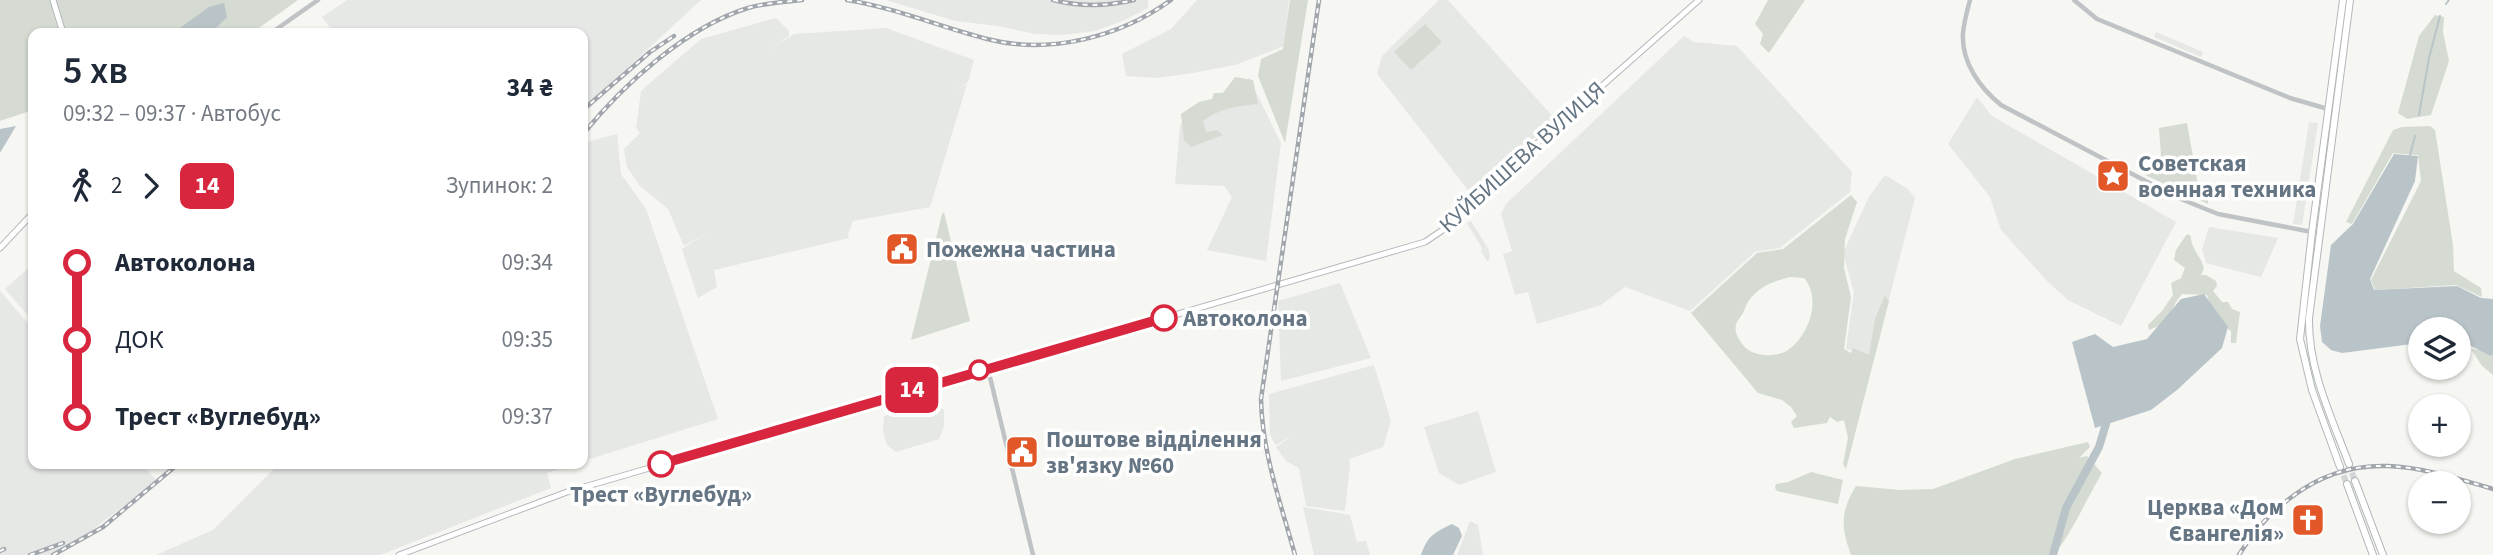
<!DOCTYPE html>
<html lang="uk">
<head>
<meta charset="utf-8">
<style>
  :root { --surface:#fff; --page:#f6f6f7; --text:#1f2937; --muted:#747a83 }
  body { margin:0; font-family:"Source Sans 3",sans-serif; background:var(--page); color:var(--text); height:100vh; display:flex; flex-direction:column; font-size:26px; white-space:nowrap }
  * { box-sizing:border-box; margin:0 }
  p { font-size:23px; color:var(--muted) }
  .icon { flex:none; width:38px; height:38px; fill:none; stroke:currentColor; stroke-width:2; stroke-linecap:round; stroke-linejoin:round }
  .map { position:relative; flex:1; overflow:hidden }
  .drawer { position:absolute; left:28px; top:28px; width:560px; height:441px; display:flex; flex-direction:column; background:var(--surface); border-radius:14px; box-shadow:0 2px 5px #0004 }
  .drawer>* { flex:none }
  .badge { padding:0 14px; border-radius:10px; font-size:24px; line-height:46px }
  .fabs { position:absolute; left:2408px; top:317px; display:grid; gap:14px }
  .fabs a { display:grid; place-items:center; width:63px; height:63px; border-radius:50%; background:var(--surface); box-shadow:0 2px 5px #0004; font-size:35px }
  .map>.badge { position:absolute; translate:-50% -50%; box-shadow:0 0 0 4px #fff }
  .legs { display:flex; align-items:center; gap:10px; height:77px; padding:0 35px; font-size:23px }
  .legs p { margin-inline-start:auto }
  .headline { display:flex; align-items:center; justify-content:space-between; height:119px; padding:0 35px }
  h1 { font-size:38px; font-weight:600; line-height:52px }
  ul { padding:0 35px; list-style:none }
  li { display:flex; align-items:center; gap:24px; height:77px; font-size:26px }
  li i { display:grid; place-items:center; width:10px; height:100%; margin:0 9px; background:currentColor }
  li i::after { content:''; width:18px; height:18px; margin:-9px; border:5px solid; border-radius:50%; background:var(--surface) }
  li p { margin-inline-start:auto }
  li:first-child i { background:linear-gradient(#0000 50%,currentColor 0) }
  li:last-child i { background:linear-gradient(currentColor 50%,#0000 0) }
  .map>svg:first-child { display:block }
  .built { fill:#e6e8e6 }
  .green { fill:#d5dbd2; fill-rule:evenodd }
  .water { fill:#b9c4c9 }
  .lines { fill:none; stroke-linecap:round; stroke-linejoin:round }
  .stream { stroke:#b9c4c9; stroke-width:2 }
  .river { stroke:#b9c4c9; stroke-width:8 }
  .primary-tunnel { stroke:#d2d6d6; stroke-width:6; stroke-dasharray:6 3; stroke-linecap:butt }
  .secondary-casing { stroke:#b3b8bd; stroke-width:7 }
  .primary-casing { stroke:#b2b7ba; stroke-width:8 }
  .tertiary { stroke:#bfc3c6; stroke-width:4.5 }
  .secondary { stroke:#fff; stroke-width:5 }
  .primary { stroke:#fff; stroke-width:6 }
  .rail-casing { stroke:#a0a6ac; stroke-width:4.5 }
  .rail { stroke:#fff; stroke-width:2; stroke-dasharray:5; stroke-linecap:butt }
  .line-1-casing { stroke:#fff; stroke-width:16 }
  .line-1 { stroke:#d7263d; stroke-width:10 }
  .stop-1-dot { fill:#fff; stroke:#d7263d; stroke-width:3.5 }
  .labels { text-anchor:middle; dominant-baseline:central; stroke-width:7; stroke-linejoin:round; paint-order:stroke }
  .street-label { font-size:23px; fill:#657583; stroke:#fff }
  .poi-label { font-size:23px; font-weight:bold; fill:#657583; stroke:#fff; text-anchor:start }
  .stop-label { font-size:23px; font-weight:bold; fill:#657583; stroke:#fff; text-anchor:start }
</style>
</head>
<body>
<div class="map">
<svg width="2493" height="555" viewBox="0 0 2493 555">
  <rect width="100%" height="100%" fill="#f6f6f2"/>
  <g class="built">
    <polygon points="347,0 701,0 583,109 583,33 334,33 322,17"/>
    <polygon points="886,0 1148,0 1148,8 1125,20 1095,31 1061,35 1035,34 998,26 955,21"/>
    <polygon points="1197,0 1289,0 1284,46 1235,65 1193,73 1157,78 1126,76 1122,54 1171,29"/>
    <polygon points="1439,0 1448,0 1555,119 1472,195 1377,74 1382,56"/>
    <polygon points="776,18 789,31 789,36 766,51 794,34 886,28 974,60 968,82 956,90 967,84 930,207 853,221 848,234 849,238 714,270 717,287 698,298 682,249 708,232 684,246 668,209 640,186 627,167 624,149 640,133 636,128 641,91 701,39"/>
    <polygon points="2156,32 2203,52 2201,57 2154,37"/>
    <polygon points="1684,36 1694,42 1737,46 1852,172 1850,192 1780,248 1755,252 1690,311 1625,287 1601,305 1537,324 1528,292 1515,295 1503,254 1512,251 1501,214 1506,204"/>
    <polygon points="1249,78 1281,143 1266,261 1207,250 1232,197 1224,186 1175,184 1180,125"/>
    <polygon points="1977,97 1992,116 2176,222 2121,326 2068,300 2047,281 2001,230 1990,197 1948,144"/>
    <polygon points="2309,122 2318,123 2302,225 2293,224"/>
    <polygon points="617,134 621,174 646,209 718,419 583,461 583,143"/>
    <polygon points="1885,175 1908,189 1915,198 1873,362 1846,348 1854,292 1843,253 1869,197"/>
    <polygon points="1471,221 1489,250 1490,259 1487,261 1481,251 1482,248 1467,223"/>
    <polygon points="2209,227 2278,238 2261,277 2206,263 2202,250"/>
    <polygon points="33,264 33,321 5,289"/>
    <polygon points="1340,283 1371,358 1281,381 1278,301"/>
    <polygon points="0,291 33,329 33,464 142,464 157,481 59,555 0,555"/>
    <polygon points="1374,365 1391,421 1383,447 1349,459 1350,464 1345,511 1306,506 1299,468 1286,461 1276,447 1293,435 1276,445 1270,435 1269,394"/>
    <polygon points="934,401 944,410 944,426 939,439 896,452 887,445 883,431 884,416"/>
    <polygon points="1478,411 1496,472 1459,485 1439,473 1424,427"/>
    <polygon points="279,464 575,464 547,473 551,488 380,555 156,555 213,530"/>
    <polygon points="1303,507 1350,515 1357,542 1366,541 1370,555 1314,555"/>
    <polygon points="1470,521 1478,525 1483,555 1457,555"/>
  </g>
  <g class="green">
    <polygon points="0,0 298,0 252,33 33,33 33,110 0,121"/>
    <polygon points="1290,0 1308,0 1285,143 1258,76 1261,59 1283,49"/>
    <polygon points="1768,0 1805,0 1769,53 1760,44 1763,34 1755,24"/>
    <polygon points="2435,15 2444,17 2443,32 2449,61 2431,115 2407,119 2398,113 2419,36"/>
    <polygon points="1425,24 1442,42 1411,70 1394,52"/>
    <path d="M1235 77 1253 80 1258 104C1237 106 1220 108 1203 121L1206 132 1217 130 1223 135 1191 147 1184 140 1181 114 1199 102 1212 99 1214 93H1223Z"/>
    <polygon points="2187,123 2199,191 2208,190 2208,204 2145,175 2148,168 2161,155 2159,128"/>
    <polygon points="2430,126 2435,130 2453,245 2454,271 2481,288 2482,297 2456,285 2375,290 2371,280 2421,181 2418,155 2393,153 2352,224 2346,222 2393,130 2402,127"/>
    <path d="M1851 195 1857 202 1845 239 1844 268 1851 297 1844 349 1851 353 1853 348 1869 355 1875 319 1885 295 1889 301 1846 469 1843 464 1848 438 1844 420 1837 422 1830 417 1827 423 1794 428 1791 422 1797 416 1791 407 1782 400 1758 393 1691 313 1757 253 1783 249ZM1790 277 1804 278C1822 298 1809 336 1788 350 1776 358 1752 357 1743 345 1739 339 1734 333 1736 325 1737 320 1742 316 1744 311 1751 290 1770 282 1790 277Z"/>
    <polygon points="944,212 970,321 911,340 942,214"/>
    <path d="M2187 234 2191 236C2190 248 2201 256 2204 268L2201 275H2206L2216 281 2217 286 2213 291 2222 302H2228L2232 309 2240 312 2236 343H2231V331C2217 322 2211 310 2207 295L2182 294C2167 310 2178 320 2149 330L2148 325 2162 311 2173 295 2171 283 2181 278 2185 268 2174 260 2176 250Z"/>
    <polygon points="2471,349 2493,351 2493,375 2482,366"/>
    <path d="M2088 442 2090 447 2079 458 2087 456 2102 473C2086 500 2073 531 2054 555H1851C1841 527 1840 512 1856 486L1900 490 1933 489 2015 459Z"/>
    <polygon points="1811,472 1843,480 1838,504 1777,491 1775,488 1776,484 1788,482"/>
  </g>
  <g class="water">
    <polygon points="224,3 227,17 211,33 173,33 209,7"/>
    <polygon points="16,126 0,153 0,129"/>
    <polygon points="2394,154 2418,156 2415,181 2370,279 2374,290 2457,286 2481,298 2493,299 2493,354 2491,356 2459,340 2459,329 2420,329 2420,343 2342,353 2331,350 2322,342 2320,326 2331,245 2353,224"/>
    <polygon points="2204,294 2228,327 2222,348 2177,390 2151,410 2095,428 2072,342 2095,334 2113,347 2147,339 2181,299"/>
    <path d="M1452 524 1459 528 1462 536 1453 555H1421C1428 535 1434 533 1452 524Z"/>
  </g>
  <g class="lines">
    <g class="stream">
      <polyline points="2446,4 2449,0"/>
      <polyline points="2419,115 2429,58 2440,16"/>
      <polyline points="2410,155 2415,136"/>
    </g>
    <polyline class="river" points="2053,555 2066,508 2099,447 2108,417"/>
    <g class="primary-tunnel">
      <polyline points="2349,464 2355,481"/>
      <polyline points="2340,467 2347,484"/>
    </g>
    <defs>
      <g id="secondary">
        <polyline points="53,0 63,33"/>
        <polyline points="0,248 33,213"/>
        <polyline points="399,555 567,492 1425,242 1450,225 1524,155 1699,0"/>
      </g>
      <g id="primary">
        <path d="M2349 464C2331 416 2308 369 2309 318L2350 0"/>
        <polyline points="2340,467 2312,390 2300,339 2312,232 2343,0"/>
        <polyline points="2355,481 2383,555"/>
        <polyline points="2347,484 2373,555"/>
      </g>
    </defs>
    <use href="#secondary" class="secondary-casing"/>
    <use href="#primary" class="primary-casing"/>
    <g class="tertiary">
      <path d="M1970 0C1967 11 1964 22 1963 33 1961 62 1980 88 2001 105L2176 197 2218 214 2312 232"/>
      <polyline points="2074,0 2097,19 2290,98 2328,109"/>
      <polyline points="271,33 318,0"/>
      <polyline points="988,369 1033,555"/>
    </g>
    <use href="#secondary" class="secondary"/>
    <use href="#primary" class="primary"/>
    <defs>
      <g id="rail">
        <path d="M847 0C896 8 940 27 987 39 1050 55 1120 37 1171 0"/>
        <path d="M1053 0C1080 7 1108 6 1134 0"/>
        <polyline points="583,110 650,52 674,36"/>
        <path d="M583 134C623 85 686 27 748 8 765 3 784 2 802 0"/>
        <polyline points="0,551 4,549"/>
        <polyline points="30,555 63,543"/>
        <polyline points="53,555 103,527 178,464"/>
        <path d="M1295 555C1281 504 1262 453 1261 399L1319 0"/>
        <path d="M2239 555C2253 531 2270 513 2293 496 2359 447 2422 468 2493 489"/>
      </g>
    </defs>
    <use href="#rail" class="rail-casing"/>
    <use href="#rail" class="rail"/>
  </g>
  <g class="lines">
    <defs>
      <polyline id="line-1" points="661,464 1164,318"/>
    </defs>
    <use href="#line-1" class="line-1-casing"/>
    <use href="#line-1" class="line-1"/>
  </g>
  <defs>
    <symbol id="sight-square" viewBox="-11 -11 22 22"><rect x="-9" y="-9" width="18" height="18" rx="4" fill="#e25727" stroke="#fff"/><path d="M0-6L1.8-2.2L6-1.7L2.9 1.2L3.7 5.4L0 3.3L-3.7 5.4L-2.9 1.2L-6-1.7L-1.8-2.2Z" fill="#fff"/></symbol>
    <symbol id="civic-square" viewBox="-11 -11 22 22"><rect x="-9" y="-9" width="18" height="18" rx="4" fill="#e25727" stroke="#fff"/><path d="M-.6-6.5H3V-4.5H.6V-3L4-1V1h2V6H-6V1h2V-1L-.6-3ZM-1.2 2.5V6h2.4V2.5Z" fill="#fff"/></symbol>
    <symbol id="church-square" viewBox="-11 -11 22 22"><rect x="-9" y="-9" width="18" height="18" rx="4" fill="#e25727" stroke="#fff"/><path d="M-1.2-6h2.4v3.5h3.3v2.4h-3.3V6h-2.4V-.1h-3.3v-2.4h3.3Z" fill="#fff"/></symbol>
  </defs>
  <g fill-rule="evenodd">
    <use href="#sight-square" x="2094" y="157" width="38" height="38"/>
    <use href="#civic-square" x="883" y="230" width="38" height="38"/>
    <use href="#civic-square" x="1003" y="433" width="38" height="38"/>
    <use href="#church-square" x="2289" y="501" width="38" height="38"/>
  </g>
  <g class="stop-1-dot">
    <circle cx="1164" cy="318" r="12"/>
    <circle cx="979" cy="370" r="9"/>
    <circle cx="661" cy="464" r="12"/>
  </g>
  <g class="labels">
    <g class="street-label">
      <text transform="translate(1522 157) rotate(-42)">КУЙБИШЕВА ВУЛИЦЯ</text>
    </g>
    <g class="poi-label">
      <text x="2138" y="163">Советская<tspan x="2138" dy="26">военная техника</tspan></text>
      <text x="926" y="249">Пожежна частина</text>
      <text x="1046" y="439">Поштове відділення<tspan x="1046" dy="26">зв'язку №60</tspan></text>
      <text x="2284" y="507" text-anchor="end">Церква «Дом<tspan x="2284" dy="26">Євангелія»</tspan></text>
    </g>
    <g class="stop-label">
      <text x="1183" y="318">Автоколона</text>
      <text x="661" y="494" text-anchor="middle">Трест «Вуглебуд»</text>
    </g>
  </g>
</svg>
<div class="fabs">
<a><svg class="icon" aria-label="layers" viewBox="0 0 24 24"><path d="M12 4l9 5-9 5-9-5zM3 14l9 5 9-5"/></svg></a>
<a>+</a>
<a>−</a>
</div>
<b class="badge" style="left:912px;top:390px;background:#d7263d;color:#fff">14</b>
<section class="drawer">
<div class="headline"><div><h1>5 хв</h1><p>09:32 – 09:37 · Автобус</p></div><b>34 ₴</b></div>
<div class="legs"><svg class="icon" aria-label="walk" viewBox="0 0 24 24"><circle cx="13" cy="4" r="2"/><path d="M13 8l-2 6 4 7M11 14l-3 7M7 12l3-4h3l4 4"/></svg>2<svg class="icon" aria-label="forward" viewBox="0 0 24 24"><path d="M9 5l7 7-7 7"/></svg><b class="badge" style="background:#d7263d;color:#fff">14</b><p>Зупинок: 2</p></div>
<ul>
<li><i style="color:#d7263d"></i><b>Автоколона</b><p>09:34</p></li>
<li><i style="color:#d7263d"></i><span>ДОК</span><p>09:35</p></li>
<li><i style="color:#d7263d"></i><b>Трест «Вуглебуд»</b><p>09:37</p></li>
</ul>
</section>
</div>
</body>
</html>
